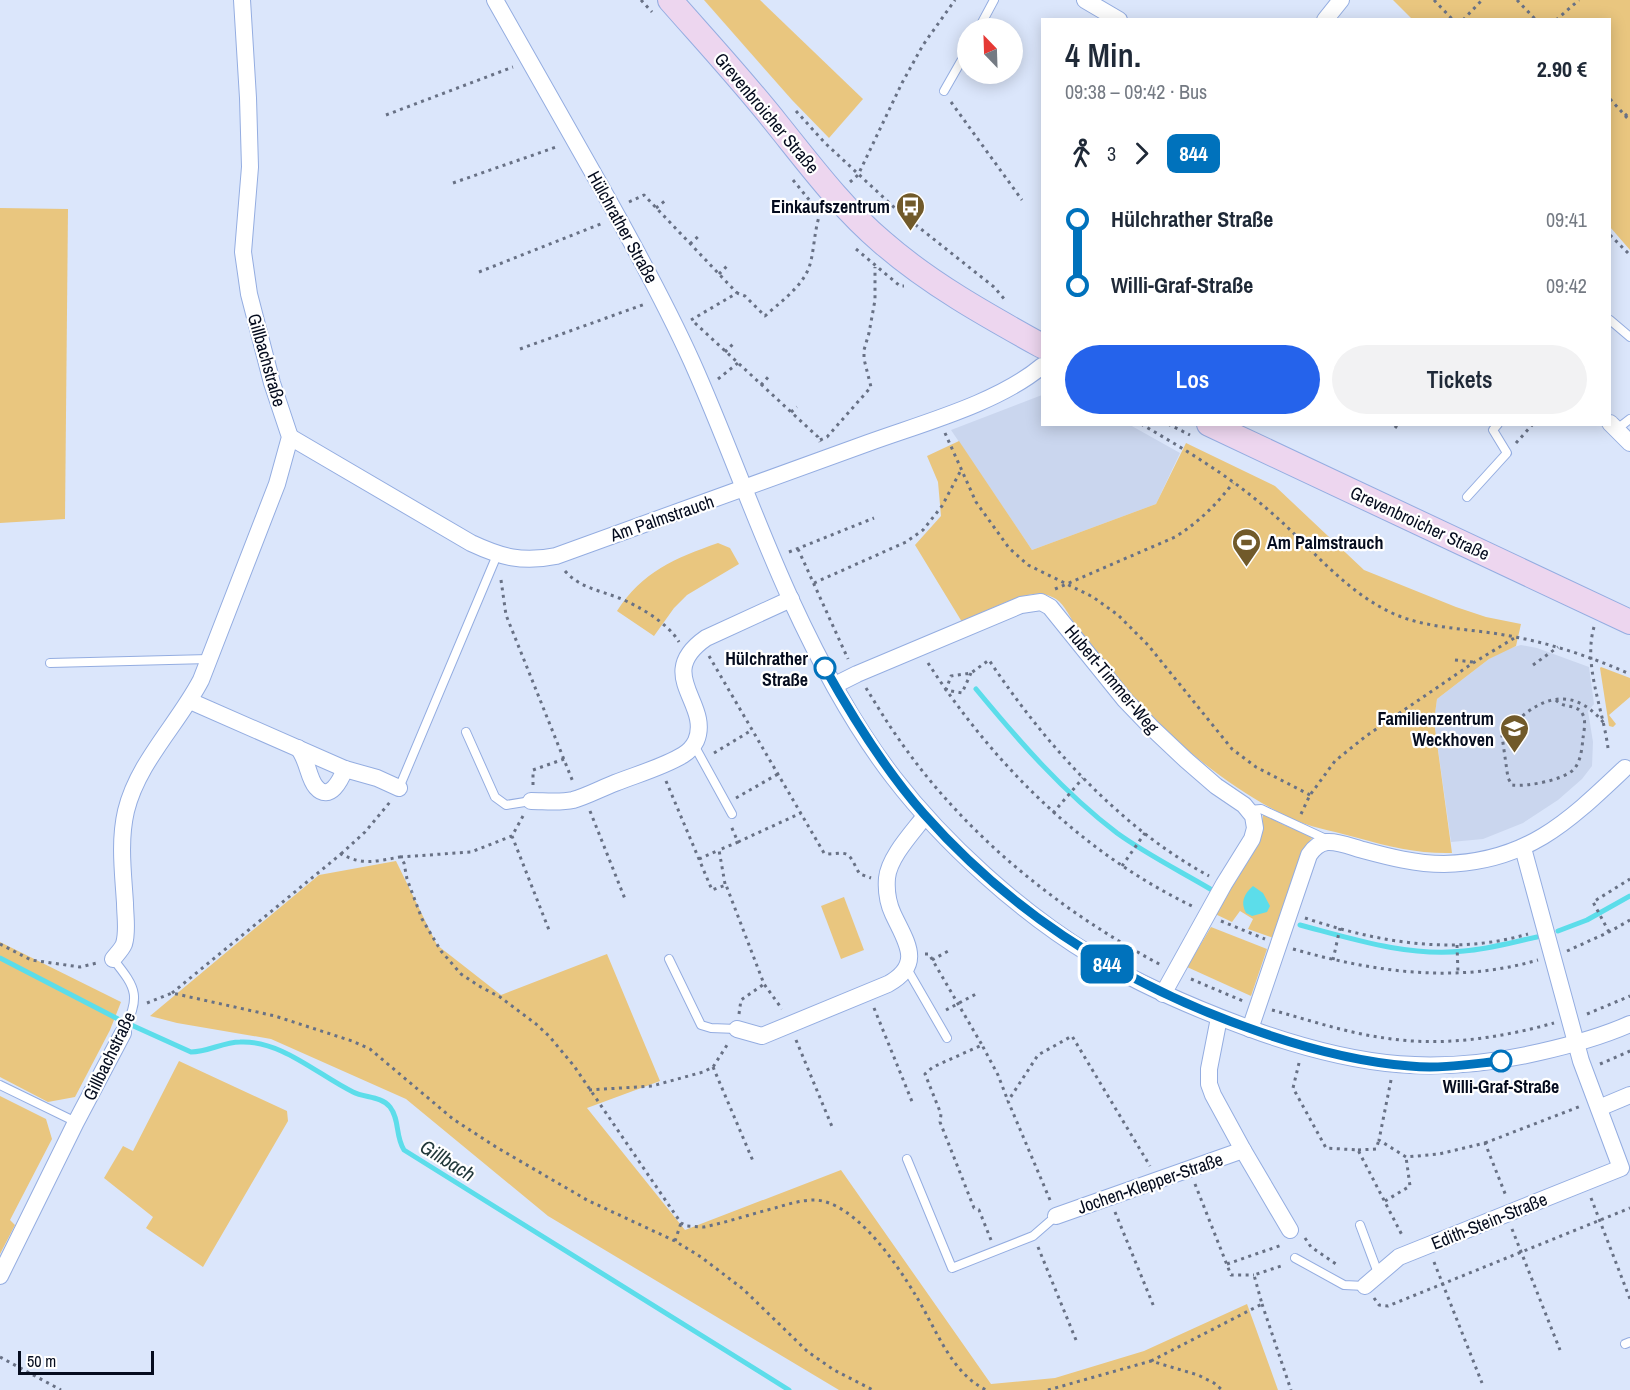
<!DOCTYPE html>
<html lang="de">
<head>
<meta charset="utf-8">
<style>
  :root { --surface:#fff; --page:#f2f2f3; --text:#1f2937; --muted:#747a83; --accent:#2563eb }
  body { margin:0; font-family:"Archivo Narrow",sans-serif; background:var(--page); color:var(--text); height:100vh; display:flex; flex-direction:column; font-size:22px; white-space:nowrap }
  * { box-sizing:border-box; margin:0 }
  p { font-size:20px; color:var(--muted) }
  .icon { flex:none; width:33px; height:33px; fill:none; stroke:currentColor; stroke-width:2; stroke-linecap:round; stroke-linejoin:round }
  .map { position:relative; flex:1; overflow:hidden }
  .details { position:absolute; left:1041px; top:18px; width:570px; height:408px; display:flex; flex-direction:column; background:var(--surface); border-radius:0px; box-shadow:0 3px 15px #0003 }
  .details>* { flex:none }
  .badge { padding:0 12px; border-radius:9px; font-size:21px; line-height:39px }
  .needle { width:39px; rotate:337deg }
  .controls { position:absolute; left:957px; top:18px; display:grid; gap:12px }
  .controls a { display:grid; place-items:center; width:66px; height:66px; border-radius:50%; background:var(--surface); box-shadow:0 3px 15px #0003; font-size:30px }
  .scale { position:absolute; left:18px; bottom:15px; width:136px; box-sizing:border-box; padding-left:6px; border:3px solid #050c1e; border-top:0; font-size:16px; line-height:21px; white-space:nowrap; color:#050c1e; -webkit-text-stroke:4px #fff; paint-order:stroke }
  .map>.badge { position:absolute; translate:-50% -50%; box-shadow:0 0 0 3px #fff }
  .legs { display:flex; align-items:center; gap:9px; height:66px; padding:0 24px; font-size:20px }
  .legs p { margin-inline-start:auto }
  .overview { display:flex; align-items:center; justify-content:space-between; height:102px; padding:0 24px }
  h1 { font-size:33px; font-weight:600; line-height:45px }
  .primary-button { display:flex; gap:12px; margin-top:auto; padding:12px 24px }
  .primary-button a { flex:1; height:69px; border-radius:36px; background:var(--accent); color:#fff; font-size:24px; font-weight:600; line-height:69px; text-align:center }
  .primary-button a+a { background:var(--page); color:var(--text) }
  ul { padding:0 24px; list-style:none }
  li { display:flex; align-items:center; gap:21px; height:66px; font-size:22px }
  li i { display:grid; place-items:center; width:9px; height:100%; margin:0 8px; background:currentColor }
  li i::after { content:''; width:15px; height:15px; margin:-8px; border:4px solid; border-radius:50%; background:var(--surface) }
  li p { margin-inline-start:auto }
  li:first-child i { background:linear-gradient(#0000 50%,currentColor 0) }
  li:last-child i { background:linear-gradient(currentColor 50%,#0000 0) }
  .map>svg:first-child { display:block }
  .built { fill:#cad6ee }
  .green { fill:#e9c67f }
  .water { fill:#5cddea }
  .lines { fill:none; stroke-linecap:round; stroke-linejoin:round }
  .stream { stroke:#5cddea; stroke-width:5 }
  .service-casing { stroke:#94ade1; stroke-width:10 }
  .minor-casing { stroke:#94ade1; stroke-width:18 }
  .secondary-casing { stroke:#94ade1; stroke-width:26 }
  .path { stroke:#687185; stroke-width:3; stroke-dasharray:3 4.5; stroke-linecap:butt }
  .service { stroke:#fff; stroke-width:8 }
  .minor { stroke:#fff; stroke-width:16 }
  .secondary { stroke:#edd6ef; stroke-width:24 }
  .line-1-casing { stroke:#fff; stroke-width:14 }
  .line-1 { stroke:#0072bc; stroke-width:9 }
  .stop-1-dot { fill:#fff; stroke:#0072bc; stroke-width:3 }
  .labels { text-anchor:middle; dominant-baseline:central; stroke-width:4.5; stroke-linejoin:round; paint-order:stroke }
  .street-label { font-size:18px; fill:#050c1e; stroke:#fff }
  .poi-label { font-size:18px; font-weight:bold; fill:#050c1e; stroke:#fff; text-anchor:end }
  .stop-label { font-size:18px; font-weight:bold; fill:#050c1e; stroke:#fff; text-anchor:end }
  .water-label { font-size:20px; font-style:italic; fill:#21383a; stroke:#fff }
</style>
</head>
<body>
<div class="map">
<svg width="1630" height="1390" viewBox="0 0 1630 1390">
  <rect width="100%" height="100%" fill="#dbe6fb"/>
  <g class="built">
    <polygon points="1042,395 1042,424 1130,425 1180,453 1156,504 1032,550 951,430"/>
    <polygon points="1521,645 1537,648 1589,667 1594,704 1588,711 1593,742 1592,766 1582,779 1558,800 1523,823 1483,839 1451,842 1434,721 1437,699 1489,659 1507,649"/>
  </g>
  <g class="green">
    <polygon points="704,0 760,0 863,99 829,138 792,100"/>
    <polygon points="1393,0 1630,0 1630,250 1610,227 1610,20 1412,19"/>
    <polygon points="0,208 68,209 65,519 0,523"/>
    <path d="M959 441 1032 550 1156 504 1186 443 1275 486 1364 570 1456 607 1486 617 1521 624 1516 646 1489 659 1437 699 1434 721 1452 853C1420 854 1390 847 1358 838 1338 832 1317 829 1297 821 1234 793 1163 736 1120 681 1106 664 1091 646 1077 628 1071 619 1065 605 1056 599 1053 597 1050 596 1047 595 1027 588 983 613 962 622L915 545 941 516 938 482 927 456Z"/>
    <path d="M718 543 730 548 739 564 687 595 674 608 654 636 617 611C642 572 675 558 718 543Z"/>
    <polygon points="1601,667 1630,678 1630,697 1609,715 1616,724 1613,727 1609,726 1600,668"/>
    <path d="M1263 814 1284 825 1314 836C1295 853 1284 913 1276 939L1248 929 1253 919 1240 911 1232 922 1213 913 1261 835Z"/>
    <polygon points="396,861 437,945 501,995 607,954 660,1081 587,1108 685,1230 841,1170 991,1384 1055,1378 1144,1351 1247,1304 1278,1390 839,1390 548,1216 406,1099 271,1039 177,1023 150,1016 319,875"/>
    <polygon points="844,897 864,950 841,959 821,906"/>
    <polygon points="1211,927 1267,949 1251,996 1187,967"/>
    <polygon points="0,942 121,1002 110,1030 75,1097 48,1102 0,1077"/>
    <polygon points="179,1061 287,1111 288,1121 203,1267 146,1228 153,1217 104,1178 123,1146 133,1151"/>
    <polygon points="0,1096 46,1119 52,1139 10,1220 15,1225 0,1254"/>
  </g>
  <path class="water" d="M1253 886 1263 893 1270 906 1267 912 1252 916 1246 913C1240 902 1244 894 1253 886Z"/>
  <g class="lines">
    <g class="stream">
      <path d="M976 689C1019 741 1063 792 1117 833 1146 854 1180 871 1212 890"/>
      <path d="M1300 925C1353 939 1408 957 1464 951 1489 949 1513 942 1537 937"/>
      <polyline points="1558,931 1587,920 1630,896"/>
      <path d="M0 958 118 1019 191 1052C208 1052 223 1042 240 1042 281 1040 318 1075 353 1092 365 1098 381 1096 390 1107 400 1120 395 1136 404 1150L789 1390"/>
    </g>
    <defs>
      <g id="service">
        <polyline points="979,28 994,0"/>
        <polyline points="944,91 968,49"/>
        <polyline points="1610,320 1630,337"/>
        <polyline points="1617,429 1630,419"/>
        <polyline points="1467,497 1507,453 1493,430 1498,424"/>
        <polyline points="50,663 209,659"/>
        <polyline points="466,732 495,797 506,805 531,801"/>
        <polyline points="694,745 732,814"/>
        <polyline points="399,788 497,555"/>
        <polyline points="1249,810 1261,809 1328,840"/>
        <path d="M113 959C138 990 140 996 123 1033"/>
        <polyline points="669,959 701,1025 711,1028 737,1029"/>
        <polyline points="906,967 947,1038"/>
        <polyline points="0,1085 76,1122"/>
        <polyline points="907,1159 952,1268 1033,1236 1056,1216"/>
        <polyline points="1360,1225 1378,1273"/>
        <polyline points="1295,1258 1344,1285 1365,1286"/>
        <polyline points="1625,1344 1630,1342"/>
      </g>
      <g id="minor">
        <path d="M495 0C530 62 566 125 601 187 633 244 665 302 692 362 727 440 755 522 791 600 819 661 852 724 894 778 944 843 1020 912 1091 955 1145 988 1203 1012 1262 1033 1361 1067 1437 1076 1540 1052 1571 1045 1601 1037 1630 1024"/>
        <polyline points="1085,0 1119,20"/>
        <polyline points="1325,20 1341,0"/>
        <polyline points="1610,423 1630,443"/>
        <path d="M290 437 471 543C501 557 522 563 556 556 660 519 764 481 868 443 923 423 998 403 1042 366"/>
        <polyline points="835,685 857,674 1021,605 1041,602 1050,607 1125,700 1151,727 1186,760 1216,786 1244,805 1253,816 1255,828 1252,839 1224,884 1163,994"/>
        <polyline points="190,701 345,769 377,778 399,788"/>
        <path d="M298 748C308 760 308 778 316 787 330 803 341 779 345 769"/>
        <path d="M531 801C544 801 560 803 573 800 587 796 602 788 615 783 638 774 663 767 683 755 688 752 693 747 696 741 712 703 653 675 706 638L791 599"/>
        <path d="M113 959C117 954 122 949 124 944 128 931 125 916 125 903 123 872 119 841 126 811 138 762 178 724 201 680L277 484 290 437 272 383 249 294 243 252 250 167 248 98 242 0"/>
        <polyline points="1219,1018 1209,1069 1209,1084 1213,1095 1243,1150 1290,1230"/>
        <path d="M737 1029 762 1036 888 984C924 964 906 942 893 914 888 903 886 890 887 878 889 857 913 832 925 816"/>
        <path d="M1250 1029 1309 855C1313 849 1319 843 1327 842 1338 841 1352 847 1363 850 1389 857 1416 864 1444 864 1527 862 1568 822 1625 768"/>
        <polyline points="1599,1108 1630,1095"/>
        <polyline points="1056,1216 1243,1150"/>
        <polyline points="0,1276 76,1122 123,1033"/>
        <polyline points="1365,1286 1399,1257 1621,1168 1581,1061 1523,848"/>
      </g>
      <g id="secondary">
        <path d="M670 0C706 41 743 81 777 124 810 165 842 208 882 242 930 284 988 316 1042 346"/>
        <polyline points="1209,424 1630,622"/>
      </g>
    </defs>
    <use href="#service" class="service-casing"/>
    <use href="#minor" class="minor-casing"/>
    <use href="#secondary" class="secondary-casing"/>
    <g class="path">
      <polyline points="641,0 652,12"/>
      <polyline points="1434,0 1453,20"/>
      <polyline points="1517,0 1536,20"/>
      <polyline points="1463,20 1482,0"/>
      <polyline points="1556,20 1579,0"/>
      <polyline points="1610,99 1630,121"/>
      <polyline points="951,102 1022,200"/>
      <polyline points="796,111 825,143 897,210 994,287 1006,301"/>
      <polyline points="386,115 513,67"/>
      <polyline points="1625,116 1630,111"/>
      <polyline points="793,180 819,212"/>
      <polyline points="850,182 858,175 902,83 923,45 955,0"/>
      <polyline points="453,183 559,146"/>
      <polyline points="629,202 644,195 737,293"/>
      <polyline points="656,208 666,200"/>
      <polyline points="1610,235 1630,255"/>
      <polyline points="690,244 701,234"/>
      <polyline points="856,249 900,286 904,286"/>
      <polyline points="479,272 603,223"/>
      <polyline points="719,274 728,265"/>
      <path d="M691 320 737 293 745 296 765 316C779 303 798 290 807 272 815 257 813 228 822 209"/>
      <polyline points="695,323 818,437 820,442"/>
      <polyline points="520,349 645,304"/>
      <polyline points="725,352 733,344"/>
      <polyline points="718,379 738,363"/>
      <polyline points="761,385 769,376"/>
      <polyline points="791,412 797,407"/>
      <path d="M1141 424C1184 449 1228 475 1266 508 1308 543 1341 589 1392 613 1427 629 1466 628 1504 635 1547 642 1589 656 1630 674"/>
      <polyline points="1168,424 1190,435"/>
      <polyline points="1395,428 1398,424"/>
      <polyline points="945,433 976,502 1009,548 1028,565 1093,597 1118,615 1148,645 1232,749 1256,767 1310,795"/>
      <polyline points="820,440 827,437 871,387 864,359 864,350 869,333 875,300 875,267"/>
      <polyline points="1516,443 1533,424"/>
      <polyline points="798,549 848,659"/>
      <polyline points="789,552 874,518"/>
      <path d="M565 571C580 588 599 590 619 598 639 606 668 623 679 642"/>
      <polyline points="501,580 506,615 573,782"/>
      <polyline points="814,583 906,542 923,530 942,506 961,470"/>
      <path d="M1055 589 1175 537C1199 522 1216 505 1233 483"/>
      <path d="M1594 627C1583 665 1603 709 1608 748"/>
      <path d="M709 656 824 853C832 856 843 850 849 856 854 861 856 869 860 874L871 878"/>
      <polyline points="1455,660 1473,662"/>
      <path d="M928 663C995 766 1082 853 1194 907"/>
      <polyline points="1533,665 1558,647"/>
      <path d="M971 673 962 693 946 690 951 676 971 673 989 660C1045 744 1119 827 1209 876"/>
      <path d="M866 688C876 704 886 721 898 738 964 834 1058 910 1161 965"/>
      <path d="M1556 700C1563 709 1578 703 1583 715 1586 721 1584 731 1583 738 1582 748 1581 761 1574 769 1564 780 1527 787 1512 785L1508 778 1502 736C1533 701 1568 680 1604 723"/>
      <polyline points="714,753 752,730"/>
      <polyline points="666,781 712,890 726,885 764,984 782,1009"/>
      <polyline points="533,785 533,770 564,759"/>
      <polyline points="736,798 778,774"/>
      <polyline points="590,811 625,899"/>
      <polyline points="1053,813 1083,778"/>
      <polyline points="1301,814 1310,795 1335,761 1366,736 1473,663 1516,637"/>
      <polyline points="523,816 512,836 549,930"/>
      <polyline points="738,842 801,813"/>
      <polyline points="341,854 365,832 390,802"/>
      <polyline points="400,857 471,852 512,836"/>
      <polyline points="699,859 719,850"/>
      <polyline points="1122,866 1145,833"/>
      <polyline points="725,884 719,850 738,842 731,826"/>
      <path d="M1305 918C1377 942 1453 956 1528 934"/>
      <polyline points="1221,921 1265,939"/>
      <polyline points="1609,932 1593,902 1630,879"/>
      <polyline points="0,944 31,960 80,967 97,963"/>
      <polyline points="1457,945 1458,973"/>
      <path d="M1293 949C1374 972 1456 984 1538 960"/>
      <polyline points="1567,951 1609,932 1630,920"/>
      <polyline points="925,954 929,954 982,1045"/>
      <polyline points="932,960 950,950"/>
      <polyline points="1333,960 1340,928"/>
      <polyline points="1191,979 1243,1001"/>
      <path d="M172 993 341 854C364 866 376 861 400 857L404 863 407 879 422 919 441 951 461 974 479 986 500 997 536 1024 549 1036 574 1066 681 1223 687 1226 704 1227C728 1222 751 1214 775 1208 788 1204 802 1200 815 1200 855 1202 897 1264 916 1296 936 1328 950 1372 986 1390"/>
      <polyline points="147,1003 172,993 275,1016 352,1041 370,1049 453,1119 496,1147 587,1200 675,1241 701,1257 743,1289 808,1352 834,1370 873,1390"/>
      <polyline points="874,1008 913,1104"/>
      <polyline points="946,1010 976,994"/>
      <path d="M1272 1010C1309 1020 1347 1033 1385 1038 1441 1047 1500 1038 1554 1023"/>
      <polyline points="739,1014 741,1000 764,984"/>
      <polyline points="1587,1014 1630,996"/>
      <polyline points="796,1040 833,1129"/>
      <polyline points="1299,1063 1293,1088 1326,1148 1358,1150 1403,1237"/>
      <polyline points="1600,1064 1630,1051"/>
      <polyline points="713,1067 753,1161"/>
      <polyline points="1391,1080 1379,1140 1406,1157 1439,1154 1485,1143 1506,1196"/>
      <polyline points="589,1090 652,1086 703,1072 713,1067 729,1042"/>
      <polyline points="1485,1143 1581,1106"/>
      <polyline points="1358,1150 1376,1149 1379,1140"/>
      <polyline points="1195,1184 1231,1275 1254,1275"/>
      <polyline points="1591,1198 1630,1299"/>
      <polyline points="1050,1200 1008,1101 1038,1055 1072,1036 1150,1166"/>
      <polyline points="1385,1201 1410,1186 1406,1157"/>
      <polyline points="1115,1212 1154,1307"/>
      <polyline points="1512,1229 1560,1350"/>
      <polyline points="1305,1238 1311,1247 1336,1264"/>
      <polyline points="991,1240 979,1210 974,1208 940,1122 941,1114 925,1074 933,1067 982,1045 998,1075 1008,1101"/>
      <polyline points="675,1241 681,1223"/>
      <polyline points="1038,1247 1076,1340"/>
      <polyline points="1434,1262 1482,1383"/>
      <polyline points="1227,1264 1282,1245"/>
      <polyline points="1374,1298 1379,1305 1388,1306 1630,1208"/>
      <polyline points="1262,1304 1291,1390"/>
      <polyline points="0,1357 61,1390"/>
      <polyline points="1151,1361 1262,1304 1254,1275 1284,1265"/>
      <polyline points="1048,1390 1151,1361 1198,1375 1214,1383 1222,1390"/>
    </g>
    <use href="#service" class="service"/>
    <use href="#minor" class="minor"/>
    <use href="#secondary" class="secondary"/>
  </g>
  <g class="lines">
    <defs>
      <path id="line-1" d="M825 668C854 720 885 770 924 814 1015 917 1131 988 1260 1032 1309 1049 1359 1062 1410 1066 1440 1069 1471 1064 1501 1061"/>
    </defs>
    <use href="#line-1" class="line-1-casing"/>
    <use href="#line-1" class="line-1"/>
  </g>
  <defs>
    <symbol id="bus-pin" viewBox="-11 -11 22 30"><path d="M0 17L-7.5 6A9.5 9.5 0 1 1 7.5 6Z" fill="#715a2a" stroke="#fff"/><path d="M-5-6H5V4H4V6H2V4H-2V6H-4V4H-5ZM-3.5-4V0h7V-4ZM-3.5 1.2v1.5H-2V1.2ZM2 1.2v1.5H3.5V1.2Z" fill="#fff"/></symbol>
    <symbol id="stadium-pin" viewBox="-11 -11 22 30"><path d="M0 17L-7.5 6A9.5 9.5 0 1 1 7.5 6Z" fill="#715a2a" stroke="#fff"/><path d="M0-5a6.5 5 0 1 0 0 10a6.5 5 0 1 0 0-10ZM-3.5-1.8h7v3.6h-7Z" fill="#fff"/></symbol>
    <symbol id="school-pin" viewBox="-11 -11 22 30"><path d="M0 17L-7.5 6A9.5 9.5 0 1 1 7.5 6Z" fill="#715a2a" stroke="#fff"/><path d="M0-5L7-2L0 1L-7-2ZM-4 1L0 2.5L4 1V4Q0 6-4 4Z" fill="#fff"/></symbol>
  </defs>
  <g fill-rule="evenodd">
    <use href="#bus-pin" x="894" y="190" width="33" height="45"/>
    <use href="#stadium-pin" x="1230" y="526" width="33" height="45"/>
    <use href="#school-pin" x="1498" y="712" width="33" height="45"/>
  </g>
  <g class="stop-1-dot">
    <circle cx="825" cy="668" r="10"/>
    <circle cx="1501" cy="1061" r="10"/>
  </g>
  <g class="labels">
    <g class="street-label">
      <text transform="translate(767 113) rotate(50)">Grevenbroicher Straße</text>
      <text transform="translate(623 227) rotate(61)">Hülchrather Straße</text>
      <text transform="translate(267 360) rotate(74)">Gillbachstraße</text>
      <text transform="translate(662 518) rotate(-19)">Am Palmstrauch</text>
      <text transform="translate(1420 523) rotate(25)">Grevenbroicher Straße</text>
      <text transform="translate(1112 679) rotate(50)">Hubert-Timmer-Weg</text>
      <text transform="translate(109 1056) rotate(-64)">Gillbachstraße</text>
      <text transform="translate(1150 1183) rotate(-19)">Jochen-Klepper-Straße</text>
      <text transform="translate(1489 1221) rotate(-22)">Edith-Stein-Straße</text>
    </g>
    <g class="poi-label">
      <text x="890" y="206">Einkaufszentrum</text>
      <text x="1267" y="542" text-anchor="start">Am Palmstrauch</text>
      <text x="1494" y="718">Familienzentrum<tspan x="1494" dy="21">Weckhoven</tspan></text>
    </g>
    <g class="stop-label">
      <text x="808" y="658">Hülchrather<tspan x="808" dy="21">Straße</tspan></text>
      <text x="1501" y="1086" text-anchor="middle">Willi-Graf-Straße</text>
    </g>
    <g class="water-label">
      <text transform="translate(448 1160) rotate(32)">Gillbach</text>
    </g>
  </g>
</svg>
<div class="controls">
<a><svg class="needle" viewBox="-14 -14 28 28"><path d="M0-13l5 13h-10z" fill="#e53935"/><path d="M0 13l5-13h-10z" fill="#747a83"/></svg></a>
</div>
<div class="scale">50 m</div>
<b class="badge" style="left:1107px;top:964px;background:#0072bc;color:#fff">844</b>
<section class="details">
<div class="overview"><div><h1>4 Min.</h1><p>09:38 – 09:42 · Bus</p></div><b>2.90 €</b></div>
<div class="legs"><svg class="icon" aria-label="walk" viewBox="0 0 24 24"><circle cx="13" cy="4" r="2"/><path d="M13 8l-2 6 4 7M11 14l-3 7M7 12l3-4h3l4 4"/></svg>3<svg class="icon" aria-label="forward" viewBox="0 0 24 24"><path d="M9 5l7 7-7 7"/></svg><b class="badge" style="background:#0072bc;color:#fff">844</b></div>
<ul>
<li><i style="color:#0072bc"></i><b>Hülchrather Straße</b><p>09:41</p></li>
<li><i style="color:#0072bc"></i><b>Willi-Graf-Straße</b><p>09:42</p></li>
</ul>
<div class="primary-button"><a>Los</a><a>Tickets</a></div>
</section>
</div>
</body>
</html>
